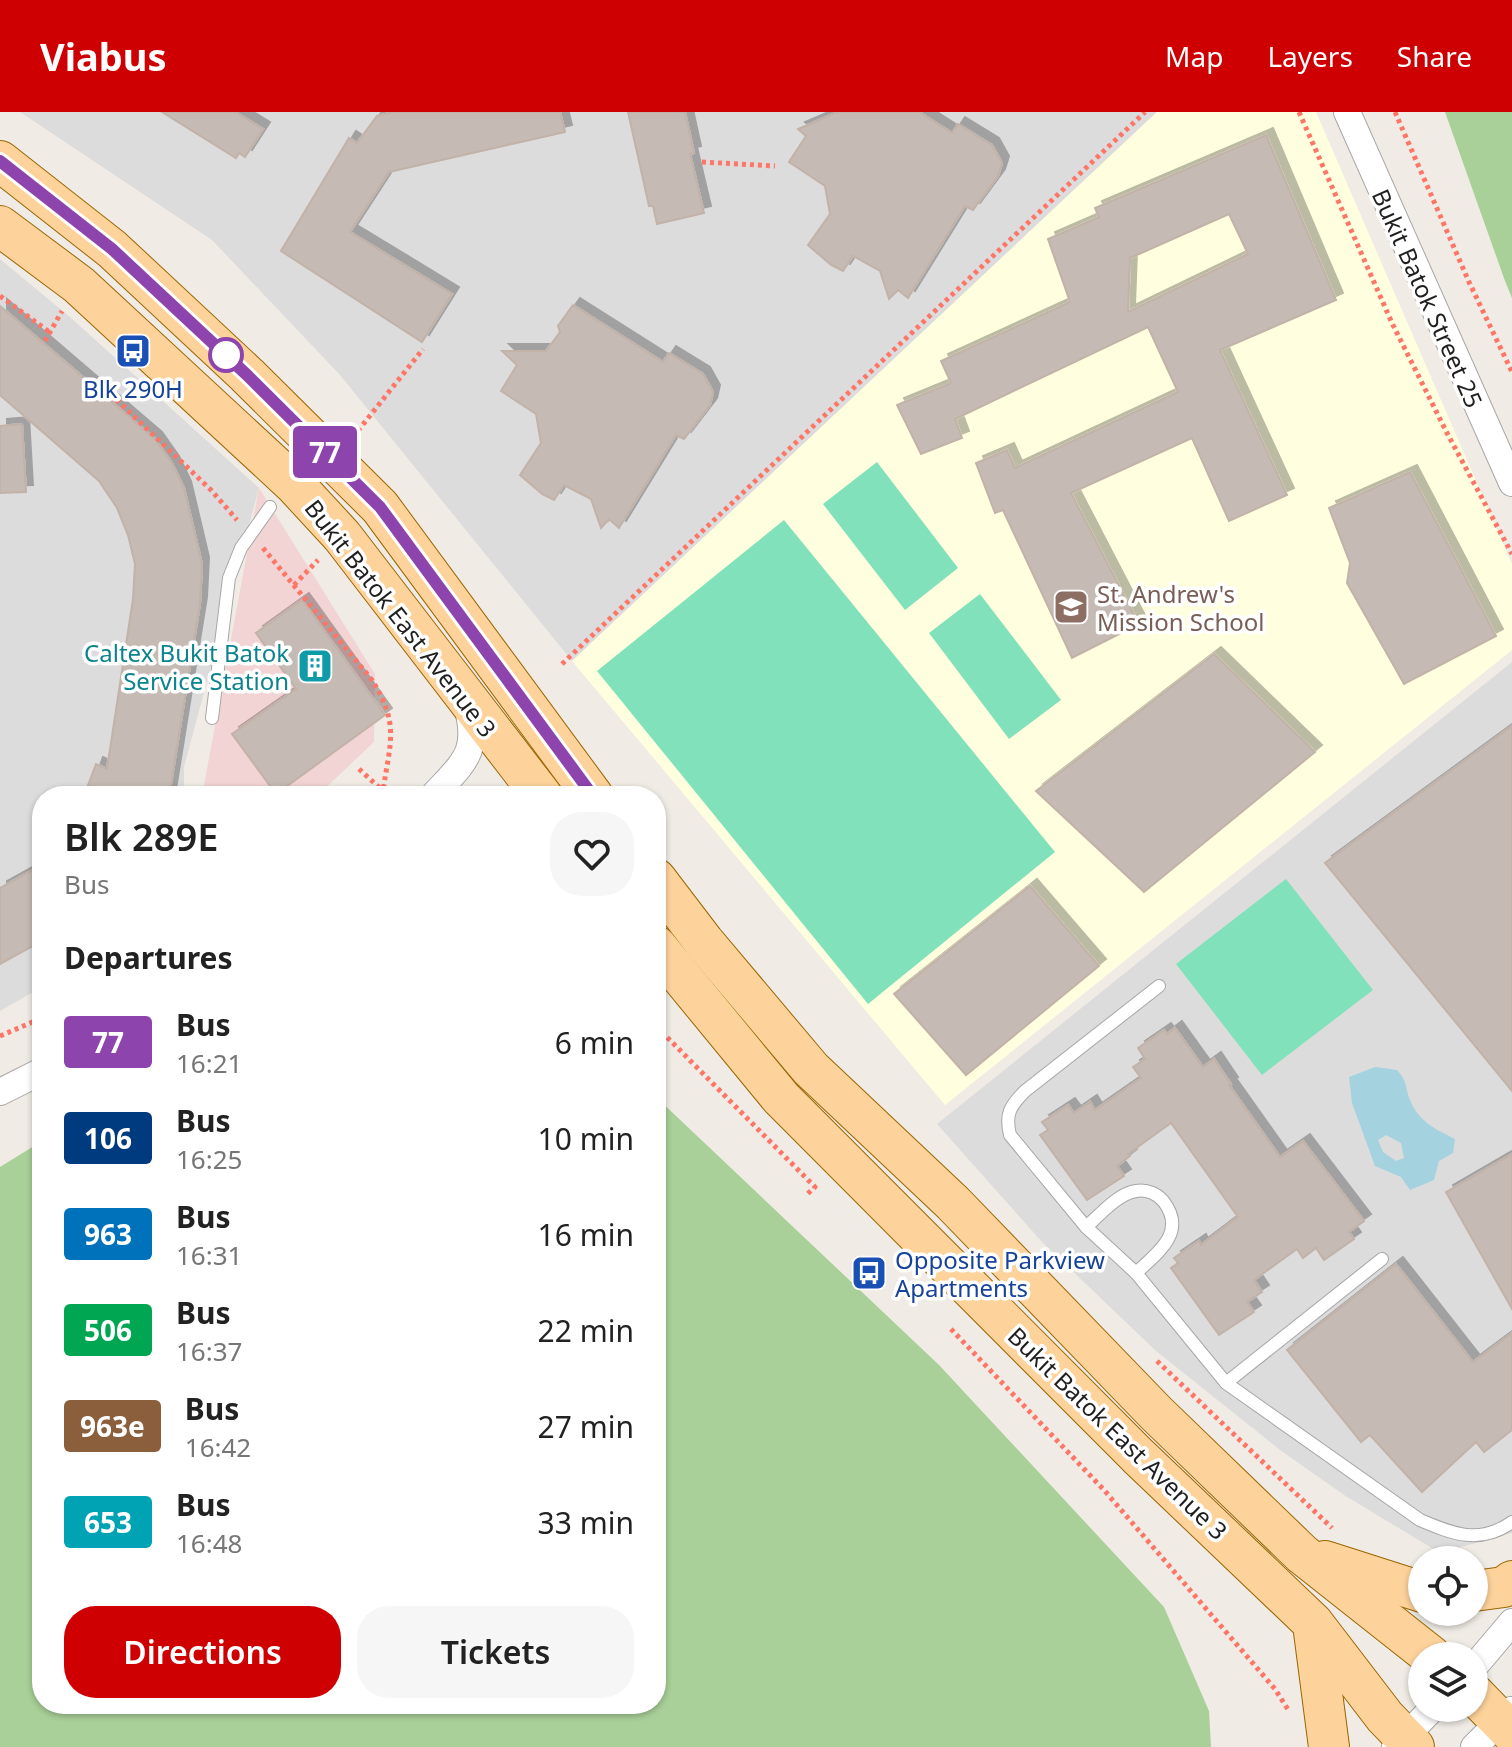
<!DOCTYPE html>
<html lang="en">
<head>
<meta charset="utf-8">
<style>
  :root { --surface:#fff; --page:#f6f6f6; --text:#222; --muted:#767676; --accent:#ce0002 }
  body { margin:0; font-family:"Noto Sans",sans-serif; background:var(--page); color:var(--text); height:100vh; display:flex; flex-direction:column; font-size:30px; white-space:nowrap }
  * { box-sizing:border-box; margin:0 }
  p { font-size:26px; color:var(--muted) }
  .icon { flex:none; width:44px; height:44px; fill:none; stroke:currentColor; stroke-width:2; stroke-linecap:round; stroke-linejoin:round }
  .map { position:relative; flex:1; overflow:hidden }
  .drawer { position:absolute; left:32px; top:674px; width:634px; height:928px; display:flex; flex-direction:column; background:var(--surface); border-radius:32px; box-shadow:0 2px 6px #0004 }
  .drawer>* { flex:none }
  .badge { padding:0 16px; border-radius:6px; font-size:28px; line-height:52px }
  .tools { position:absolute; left:1408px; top:1434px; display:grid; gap:16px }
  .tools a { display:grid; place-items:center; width:80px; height:80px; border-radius:50%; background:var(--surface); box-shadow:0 2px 6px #0004; font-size:40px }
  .map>.badge { position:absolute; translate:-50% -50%; box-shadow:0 0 0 4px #fff }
  h2 { padding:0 32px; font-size:30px; line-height:72px }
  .round { display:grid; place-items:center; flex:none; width:84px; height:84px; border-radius:32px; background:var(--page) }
  .headline { display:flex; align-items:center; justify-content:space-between; height:136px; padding:0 32px }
  h1 { font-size:38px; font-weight:600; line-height:60px }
  .primary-button { display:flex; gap:16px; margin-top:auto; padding:16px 32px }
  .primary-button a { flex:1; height:92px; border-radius:32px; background:var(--accent); color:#fff; font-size:32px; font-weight:600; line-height:92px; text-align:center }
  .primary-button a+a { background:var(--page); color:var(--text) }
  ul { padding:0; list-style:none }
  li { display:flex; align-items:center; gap:24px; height:96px; padding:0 32px }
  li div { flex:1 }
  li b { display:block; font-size:30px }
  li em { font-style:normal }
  li .badge { min-width:88px; font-weight:700; text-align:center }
  header { display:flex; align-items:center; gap:48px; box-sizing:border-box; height:112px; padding:0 40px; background:var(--accent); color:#fff }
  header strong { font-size:38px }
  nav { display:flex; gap:44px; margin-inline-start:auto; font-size:28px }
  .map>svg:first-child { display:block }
  .residential { fill:#dddcdc }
  .commercial { fill:#f1d4d3 }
  .education { fill:#ffffdf }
  .forest { fill:#a9d098 }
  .pitch { fill:#81e1bb }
  .water { fill:#a4d2df; fill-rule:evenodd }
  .building { fill:#c5bbb4; stroke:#c2b2a7; stroke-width:2; fill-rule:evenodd; filter:url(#shadow) }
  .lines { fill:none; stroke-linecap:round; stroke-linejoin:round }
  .service-casing { stroke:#a6a6a6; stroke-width:14 }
  .minor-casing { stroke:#a6a6a6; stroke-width:28 }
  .primary-casing { stroke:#9a6500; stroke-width:42 }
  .path { stroke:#fd7668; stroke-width:5; stroke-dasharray:4 4; stroke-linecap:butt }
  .service { stroke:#fff; stroke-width:12 }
  .minor { stroke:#fff; stroke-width:26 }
  .primary { stroke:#fed39b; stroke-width:40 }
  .line-casing { stroke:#fff; stroke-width:18 }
  .line { stroke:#8e44ad; stroke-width:12 }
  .stop-dot { fill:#fff; stroke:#8e44ad; stroke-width:4 }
  .labels { text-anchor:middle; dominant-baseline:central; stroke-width:7; stroke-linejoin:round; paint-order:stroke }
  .street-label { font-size:24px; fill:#1f1f1f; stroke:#fff }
  .transit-label { font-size:24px; fill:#164399; stroke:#fff }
  .education-label { font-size:24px; fill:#785e54; stroke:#fff; text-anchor:start }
  .culture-label { font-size:24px; fill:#0d838f; stroke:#fff; text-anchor:end }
</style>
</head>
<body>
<header>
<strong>Viabus</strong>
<nav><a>Map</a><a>Layers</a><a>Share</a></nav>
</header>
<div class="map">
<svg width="1512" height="1635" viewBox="0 0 1512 1635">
  <defs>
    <filter id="shadow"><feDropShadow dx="7" dy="-7" stdDeviation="0" flood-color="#0004"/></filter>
  </defs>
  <rect width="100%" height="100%" fill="#f0ece5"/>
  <g class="residential">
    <polygon points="20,0 1157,0 572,549 340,263 212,128"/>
    <polygon points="0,147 70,205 259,376 184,655 184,684 42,684 42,875 0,899"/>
    <polygon points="1512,550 1512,1421 1440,1441 1344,1383 1280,1338 1156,1239 1042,1130 937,1012"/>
  </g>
  <polygon class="commercial" points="259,376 375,562 374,630 317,684 202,684"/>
  <polygon class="education" points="1157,0 1316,0 1512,452 1512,538 945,993 572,549"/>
  <g class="forest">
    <polygon points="1445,0 1512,0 1512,186 1505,169"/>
    <polygon points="656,985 939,1253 1164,1495 1209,1599 1211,1635 0,1635 0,1055 42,1029 42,1592 656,1592"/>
  </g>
  <g class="pitch">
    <polygon points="877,350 958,456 905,498 823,392"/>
    <polygon points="784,408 1055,740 868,892 597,559"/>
    <polygon points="980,482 1061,588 1009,627 929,521"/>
    <polygon points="1286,767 1373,878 1262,963 1176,852"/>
  </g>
  <path class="water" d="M1375 955 1397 958C1408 970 1405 976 1410 988 1419 1010 1435 1017 1455 1027L1453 1041 1439 1049 1434 1068 1410 1078 1401 1065 1375 1054 1352 991 1349 965ZM1386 1023 1401 1031 1404 1046 1396 1049 1383 1040 1378 1028Z"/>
  <g class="building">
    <polygon points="162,0 235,0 263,17 245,45 239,41 236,46"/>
    <polygon points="394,0 560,0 565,20 389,60 350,120 452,182 422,230 281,139 349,26 357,31 377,4"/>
    <polygon points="628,0 685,0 694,41 690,42 704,101 657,112 653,94 649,94"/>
    <polygon points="838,0 919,0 952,21 958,12 992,33 1002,51 998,64 973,98 965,94 908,186 898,178 889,187 880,159 853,144 843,159 831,153 808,133 830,102 825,74 789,50 806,24 798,17"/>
    <path d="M1266 23 1336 188 1220 238 1287 383 1229 409 1192 326 1071 381 1139 512 1072 546 1003 398 995 401 976 351 1007 338 1015 356 1178 280 1148 215 955 307 962 326 921 342 897 293 951 271 941 249 1070 190 1048 127 1099 105 1095 96ZM1229 102 1248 142 1128 200 1130 146Z"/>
    <polygon points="573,193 663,250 669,241 703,262 713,280 710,293 684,327 676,323 619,416 609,407 601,416 591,387 564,373 554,388 542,382 520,363 541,331 536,302 501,279 517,253 502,239 546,239 560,220 558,214"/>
    <polygon points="0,194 155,327 172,351 184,376 202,452 200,492 169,684 84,684 96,652 107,657 133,487 135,452 128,423 117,396 99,369 0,283"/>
    <polygon points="22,312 26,380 0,381 0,314"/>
    <polygon points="1410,360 1496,524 1404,572 1347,471 1350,451 1329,396"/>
    <polygon points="302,488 385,603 276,682 232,622 296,577 256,521"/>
    <polygon points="1214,542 1315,640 1144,780 1036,679"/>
    <polygon points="1512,614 1512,979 1325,751"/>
    <polygon points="42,753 42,829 0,852 0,776"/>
    <polygon points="1030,774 1099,854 966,963 894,882"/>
    <polygon points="1175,916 1203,955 1214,947 1231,972 1229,973 1280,1045 1303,1029 1364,1109 1349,1120 1354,1127 1324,1148 1316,1136 1303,1146 1297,1137 1254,1168 1262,1180 1247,1190 1254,1200 1219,1223 1171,1156 1178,1151 1174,1146 1199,1129 1201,1133 1238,1105 1171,1011 1128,1042 1130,1044 1117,1054 1124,1064 1087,1088 1040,1023 1048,1018 1042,1010 1068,993 1074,1001 1090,990 1095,998 1141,966 1133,955 1145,947 1138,936 1164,918 1167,922"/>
    <polygon points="1512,1042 1512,1197 1446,1080"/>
    <polygon points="1396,1152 1473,1250 1512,1221 1512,1318 1484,1340 1476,1330 1422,1380 1370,1323 1361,1330 1287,1238"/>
  </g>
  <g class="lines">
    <defs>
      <g id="service">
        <polyline points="212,606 229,466 241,436 270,395"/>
        <path d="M1159 874 1025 979C1010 994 1005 1002 1010 1023L1086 1115 1136 1161 1226 1271 1420 1408C1453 1422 1480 1433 1512 1410"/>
        <path d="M1086 1115C1100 1103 1117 1082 1136 1079 1147 1077 1158 1082 1164 1090 1187 1121 1157 1141 1136 1161"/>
        <polyline points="1226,1271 1382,1147"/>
      </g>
      <g id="minor">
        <polyline points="1347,0 1512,371"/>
        <path d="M433 684C464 650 481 640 466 591"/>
        <polyline points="0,980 42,959"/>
        <polyline points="1474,1555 1512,1510"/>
        <polyline points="1395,1635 1433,1596"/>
        <polyline points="1474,1635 1511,1598"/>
      </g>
      <g id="primary">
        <polyline points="0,49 112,137 247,263 380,395 593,684"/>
        <polyline points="0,114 79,173 294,372 342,424 542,684"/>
        <polyline points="656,767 704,830 811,957 953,1091 1156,1301 1302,1442 1431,1544"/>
        <polyline points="656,834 781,986 1138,1344 1313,1511 1385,1605 1414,1635"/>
        <polyline points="1325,1449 1422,1480"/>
        <polyline points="1474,1479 1504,1475 1512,1469"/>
        <polyline points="1313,1512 1329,1635"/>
        <polyline points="1474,1582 1512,1621"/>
      </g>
    </defs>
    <use href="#service" class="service-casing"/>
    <use href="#minor" class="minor-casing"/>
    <use href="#primary" class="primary-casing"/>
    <g class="path">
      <polyline points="1299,0 1392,211 1447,321 1512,442"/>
      <polyline points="1395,0 1469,170 1512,260"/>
      <polyline points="702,50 775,54"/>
      <polyline points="0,184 48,219"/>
      <polyline points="45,229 62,199"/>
      <polyline points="99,271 211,378 237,408"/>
      <polyline points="353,325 423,237"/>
      <path d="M263 436 372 568C400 613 390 630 383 679L377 684"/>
      <polyline points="294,473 318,448"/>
      <polyline points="562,552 1145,0"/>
      <polyline points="359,657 382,678"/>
      <polyline points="656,914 815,1075 805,1084"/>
      <polyline points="0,924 42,906"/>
      <polyline points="951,1217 1104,1378 1275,1577 1289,1599"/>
      <polyline points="1157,1249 1332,1416"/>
    </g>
    <use href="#service" class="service"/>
    <use href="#minor" class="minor"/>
    <use href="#primary" class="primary"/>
  </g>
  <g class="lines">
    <defs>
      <polyline id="line" points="0,49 112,137 247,263 380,395 593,684"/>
    </defs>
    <use href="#line" class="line-casing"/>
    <use href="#line" class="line"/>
  </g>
  <defs>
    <symbol id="bus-square" viewBox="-11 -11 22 22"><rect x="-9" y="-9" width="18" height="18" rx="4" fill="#1a4fb4" stroke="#fff"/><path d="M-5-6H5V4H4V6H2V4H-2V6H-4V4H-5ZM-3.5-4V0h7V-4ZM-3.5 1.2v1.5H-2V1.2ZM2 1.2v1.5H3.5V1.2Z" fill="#fff"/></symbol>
    <symbol id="school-square" viewBox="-11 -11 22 22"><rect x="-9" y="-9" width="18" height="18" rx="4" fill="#8d6e63" stroke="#fff"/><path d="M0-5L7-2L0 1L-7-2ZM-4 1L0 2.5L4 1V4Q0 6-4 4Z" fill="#fff"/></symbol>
    <symbol id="building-square" viewBox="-11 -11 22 22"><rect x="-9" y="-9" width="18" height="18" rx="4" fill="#0f9aa8" stroke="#fff"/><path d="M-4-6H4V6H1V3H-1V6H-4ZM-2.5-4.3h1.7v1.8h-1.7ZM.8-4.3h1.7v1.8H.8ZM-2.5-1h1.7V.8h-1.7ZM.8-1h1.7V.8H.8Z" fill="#fff"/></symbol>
  </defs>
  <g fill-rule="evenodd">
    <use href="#bus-square" x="113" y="219" width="40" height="40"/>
    <use href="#school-square" x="1051" y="475" width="40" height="40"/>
    <use href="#building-square" x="295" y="534" width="40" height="40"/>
    <use href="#bus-square" x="849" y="1141" width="40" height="40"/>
  </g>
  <circle class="stop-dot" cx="226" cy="243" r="16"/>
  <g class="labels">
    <g class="street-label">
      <text transform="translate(1428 186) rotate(66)">Bukit Batok Street 25</text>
      <text transform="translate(401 506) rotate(52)">Bukit Batok East Avenue 3</text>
      <text transform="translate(1118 1321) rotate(44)">Bukit Batok East Avenue 3</text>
    </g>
    <g class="transit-label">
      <text x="133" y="276">Blk 290H</text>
      <text x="895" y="1147" text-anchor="start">Opposite Parkview<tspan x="895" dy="28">Apartments</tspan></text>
    </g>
    <g class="education-label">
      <text x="1097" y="481">St. Andrew's<tspan x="1097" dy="28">Mission School</tspan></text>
    </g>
    <g class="culture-label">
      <text x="289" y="540">Caltex Bukit Batok<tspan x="289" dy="28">Service Station</tspan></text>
    </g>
  </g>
</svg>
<div class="tools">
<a><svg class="icon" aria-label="locate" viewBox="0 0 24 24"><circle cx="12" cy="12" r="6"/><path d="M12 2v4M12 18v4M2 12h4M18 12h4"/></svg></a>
<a><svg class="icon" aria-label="layers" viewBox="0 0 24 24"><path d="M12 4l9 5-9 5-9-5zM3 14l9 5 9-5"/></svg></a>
</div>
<b class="badge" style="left:325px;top:340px;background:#8e44ad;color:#fff">77</b>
<section class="drawer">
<div class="headline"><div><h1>Blk 289E</h1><p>Bus</p></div><a class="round"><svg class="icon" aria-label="heart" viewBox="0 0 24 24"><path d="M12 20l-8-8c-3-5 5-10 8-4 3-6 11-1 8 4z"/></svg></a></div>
<h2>Departures</h2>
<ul>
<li><span class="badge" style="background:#8e44ad;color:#fff">77</span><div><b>Bus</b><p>16:21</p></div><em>6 min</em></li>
<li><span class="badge" style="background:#003b80;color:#fff">106</span><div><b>Bus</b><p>16:25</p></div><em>10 min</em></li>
<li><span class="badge" style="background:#0072bc;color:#fff">963</span><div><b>Bus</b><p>16:31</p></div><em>16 min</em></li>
<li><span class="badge" style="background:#00a651;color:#fff">506</span><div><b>Bus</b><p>16:37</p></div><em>22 min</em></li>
<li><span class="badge" style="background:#8b5e3c;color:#fff">963e</span><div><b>Bus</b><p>16:42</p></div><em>27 min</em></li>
<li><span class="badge" style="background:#00a3b4;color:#fff">653</span><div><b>Bus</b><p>16:48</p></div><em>33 min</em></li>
</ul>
<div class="primary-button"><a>Directions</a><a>Tickets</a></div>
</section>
</div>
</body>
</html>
